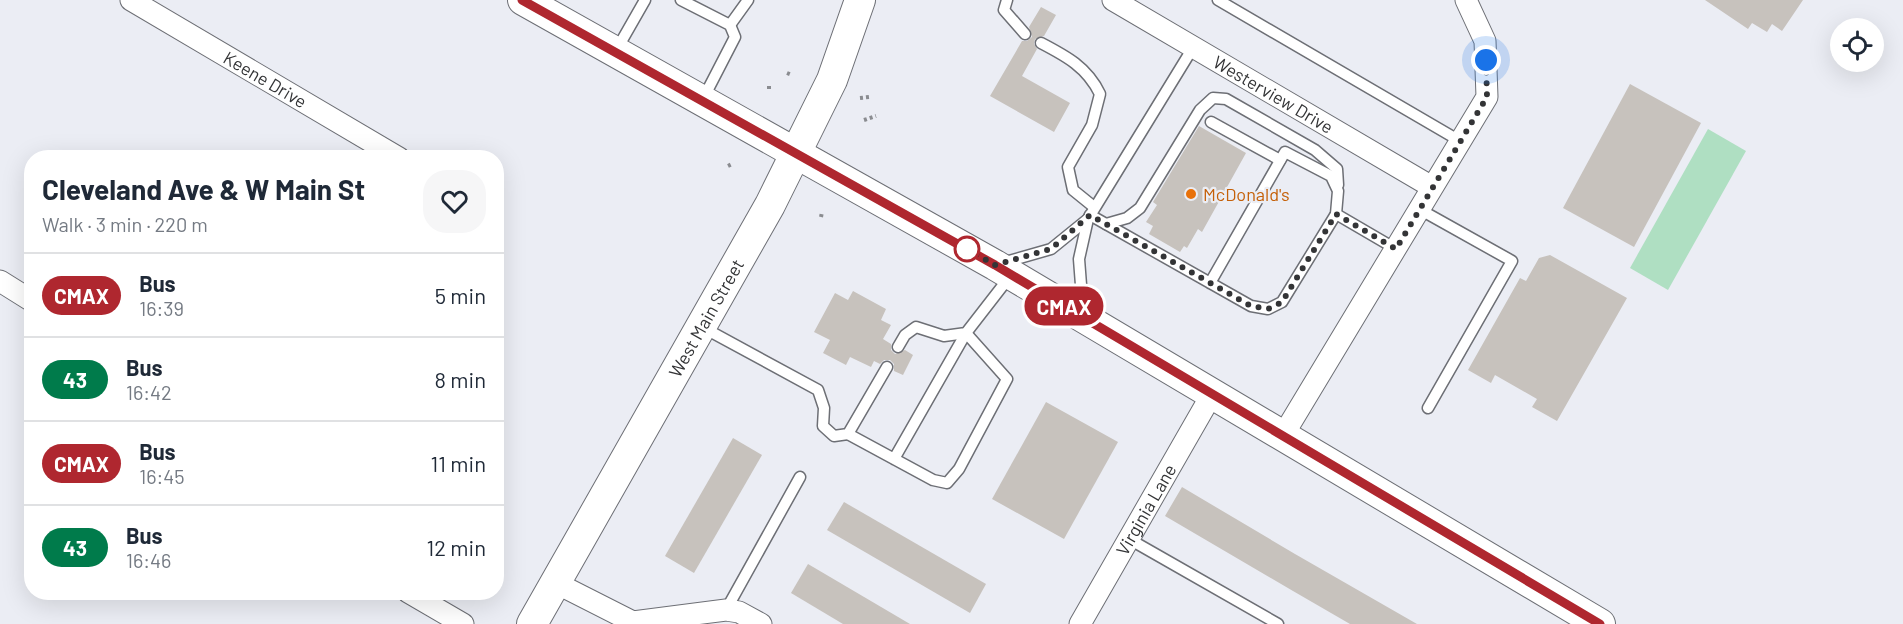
<!DOCTYPE html>
<html lang="en">
<head>
<meta charset="utf-8">
<style>
  :root { --surface:#fff; --page:#f6f6f7; --text:#1f2937; --muted:#747a83; --line:#e0e1e3 }
  body { margin:0; font-family:Barlow,sans-serif; background:var(--page); color:var(--text); height:100vh; display:flex; flex-direction:column; font-size:22px; white-space:nowrap }
  * { box-sizing:border-box; margin:0 }
  p { font-size:20px; color:var(--muted) }
  .icon { flex:none; width:33px; height:33px; fill:none; stroke:currentColor; stroke-width:2; stroke-linecap:round; stroke-linejoin:round }
  .map { position:relative; flex:1; overflow:hidden }
  .sheet { position:absolute; left:24px; top:150px; width:480px; height:450px; display:flex; flex-direction:column; background:var(--surface); border-radius:24px; box-shadow:0 6px 24px #0002 }
  .sheet>* { flex:none }
  .badge { padding:0 12px; border-radius:20px; font-size:21px; line-height:39px }
  .tools { position:absolute; left:1830px; top:18px; display:grid; gap:12px }
  .tools a { display:grid; place-items:center; width:54px; height:54px; border-radius:50%; background:var(--surface); box-shadow:0 6px 24px #0002; font-size:30px }
  .you { position:absolute; width:30px; height:30px; margin:-15px; border:4px solid #fff; border-radius:50%; background:#1a73e8; box-shadow:0 0 0 9px #1a73e833 }
  .map>.badge { position:absolute; translate:-50% -50%; box-shadow:0 0 0 3px #fff }
  .round { display:grid; place-items:center; flex:none; width:63px; height:63px; border-radius:24px; background:var(--page) }
  .headline { display:flex; align-items:center; justify-content:space-between; height:102px; padding:0 18px }
  h1 { font-size:28px; font-weight:700; line-height:45px }
  ul { padding:0; list-style:none }
  li { display:flex; align-items:center; gap:18px; height:84px; padding:0 18px; border-top:2px solid var(--line) }
  li div { flex:1 }
  li b { display:block; font-size:22px }
  li em { font-style:normal }
  li .badge { min-width:66px; font-weight:700; text-align:center }
  .map>svg:first-child { display:block }
  .green { fill:#afdfc2 }
  .building { fill:#c7c2bd }
  .lines { fill:none; stroke-linecap:round; stroke-linejoin:round }
  .service-casing { stroke:#6d6f75; stroke-width:13 }
  .minor-casing { stroke:#6d6f75; stroke-width:23 }
  .secondary-casing { stroke:#6d6f75; stroke-width:32 }
  .path { stroke:#8a8c90; stroke-width:4; stroke-dasharray:3 3; stroke-linecap:butt }
  .service { stroke:#fff; stroke-width:10 }
  .minor { stroke:#fff; stroke-width:21 }
  .secondary { stroke:#fff; stroke-width:30 }
  .line-casing { stroke:#fff; stroke-width:14 }
  .line { stroke:#af272f; stroke-width:9 }
  .walk { stroke:#333436; stroke-width:6; stroke-dasharray:0 10.8 }
  .food-dot { fill:#e8710a; stroke:#ebedf4; stroke-width:2 }
  .stop-dot { fill:#fff; stroke:#af272f; stroke-width:3 }
  .labels { text-anchor:middle; dominant-baseline:central; stroke-width:4.5; stroke-linejoin:round; paint-order:stroke }
  .street-label { font-size:18px; fill:#333436; stroke:#ebedf4 }
  .food-label { font-size:18px; fill:#c56008; stroke:#ebedf4; text-anchor:start }
</style>
</head>
<body>
<div class="map">
<svg width="1903" height="624" viewBox="0 0 1903 624">
  <rect width="100%" height="100%" fill="#ebedf4"/>
  <polygon class="green" points="1708,129 1746,151 1668,290 1630,268"/>
  <g class="building">
    <polygon points="1705,0 1803,0 1782,31 1772,24 1767,32 1752,23 1748,29"/>
    <polygon points="1041,7 1056,15 1044,36 1035,39 1034,44 1037,49 1022,76 1070,103 1054,132 990,96 1022,41 1027,41 1032,37 1029,27"/>
    <polygon points="1630,84 1701,123 1634,247 1563,208"/>
    <polygon points="1199,126 1246,153 1202,232 1198,229 1187,248 1184,246 1180,252 1149,234 1153,226 1146,222 1157,205 1153,202"/>
    <polygon points="1550,255 1627,298 1557,421 1532,407 1537,399 1495,375 1491,383 1468,370 1520,278 1526,281 1539,258"/>
    <polygon points="853,291 886,309 881,320 891,325 883,339 891,344 891,350 895,354 905,350 913,355 903,375 894,371 894,364 890,360 884,360 880,364 874,361 871,367 850,357 846,365 823,353 830,340 814,332 835,293 848,300"/>
    <polygon points="1046,402 1118,442 1064,539 992,499"/>
    <polygon points="733,438 762,455 694,573 665,556"/>
    <polygon points="1182,487 1295,554 1417,624 1350,624 1293,591 1165,516"/>
    <polygon points="844,502 986,584 970,613 827,530"/>
    <polygon points="808,564 910,624 843,624 791,593"/>
  </g>
  <g class="lines">
    <defs>
      <g id="service">
        <polyline points="681,0 730,25 735,37 703,99"/>
        <polyline points="1007,0 1004,10 1025,34"/>
        <polyline points="1218,0 1460,141"/>
        <polyline points="730,25 748,0"/>
        <path d="M1041 43C1066 56 1087 67 1100 94L1092 125 1068 167 1073 190 1094 207"/>
        <polyline points="617,49 645,0"/>
        <polyline points="1211,122 1280,160"/>
        <polyline points="1419,209 1512,261 1428,408"/>
        <polyline points="1336,214 1396,249"/>
        <polyline points="1090,215 1251,306 1268,309 1282,302 1336,214 1338,191 1331,176 1285,152 1210,283"/>
        <polyline points="1106,224 1127,218 1140,208 1200,110 1213,98 1226,99 1315,150 1337,169 1338,185"/>
        <polyline points="1002,263 1051,249 1088,219"/>
        <polyline points="1083,311 1079,259 1088,219 1194,46"/>
        <polyline points="702,327 818,390 824,408 823,426 834,436 848,434 887,367"/>
        <polyline points="898,347 905,335 916,327 944,336 966,333 1011,275"/>
        <polyline points="848,434 933,480 947,483 959,469 1007,379 966,333 894,459"/>
        <polyline points="1129,539 1278,624"/>
        <polyline points="726,610 800,477"/>
      </g>
      <g id="minor">
        <path id="s1" d="M131 0 399 158"/>
        <path id="s2" d="M1113 0 1432 187"/>
        <polyline points="0,281 32,301"/>
        <polyline points="1282,437 1487,97 1485,41 1466,0"/>
        <polyline points="556,583 633,622 726,610 739,612 761,624"/>
        <polyline points="408,592 463,624"/>
        <path id="s3" d="M1080 624 1212 394"/>
      </g>
      <g id="secondary">
        <polyline points="523,0 995,265 1600,624"/>
        <path id="s4" d="M532 624 770 205 832 80 860 0"/>
      </g>
    </defs>
    <use href="#service" class="service-casing"/>
    <use href="#minor" class="minor-casing"/>
    <use href="#secondary" class="secondary-casing"/>
    <g class="path">
      <polyline points="787,73 792,75"/>
      <polyline points="769,86 769,89"/>
      <polyline points="860,98 869,97"/>
      <polyline points="864,120 876,116"/>
      <polyline points="728,166 732,164"/>
      <polyline points="821,217 822,212"/>
    </g>
    <use href="#service" class="service"/>
    <use href="#minor" class="minor"/>
    <use href="#secondary" class="secondary"/>
  </g>
  <g class="lines">
    <defs>
      <polyline id="line" points="522,0 995,265 1600,624"/>
    </defs>
    <use href="#line" class="line-casing"/>
    <use href="#line" class="line"/>
    <polyline class="walk" points="967,249 995,265 1051,249 1090,215 1251,306 1268,309 1282,302 1336,214 1396,249 1487,97 1486,60"/>
  </g>
  <circle class="food-dot" cx="1191" cy="194" r="6"/>
  <circle class="stop-dot" cx="967" cy="249" r="12"/>
  <g class="labels">
    <g class="street-label">
      <text stroke="none"><textPath href="#s1" startOffset="156">Keene Drive</textPath></text>
      <text stroke="none"><textPath href="#s2" startOffset="186">Westerview Drive</textPath></text>
      <text stroke="none"><textPath href="#s4" startOffset="352">West Main Street</textPath></text>
      <text stroke="none"><textPath href="#s3" startOffset="132">Virginia Lane</textPath></text>
    </g>
    <g class="food-label">
      <text x="1203" y="194">McDonald's</text>
    </g>
  </g>
</svg>
<div class="tools">
<a><svg class="icon" aria-label="locate" viewBox="0 0 24 24"><circle cx="12" cy="12" r="6"/><path d="M12 2v4M12 18v4M2 12h4M18 12h4"/></svg></a>
</div>
<div class="you" style="left:1486px;top:60px"></div>
<b class="badge" style="left:1064px;top:306px;background:#af272f;color:#fff">CMAX</b>
<section class="sheet">
<div class="headline"><div><h1>Cleveland Ave &amp; W Main St</h1><p>Walk · 3 min · 220 m</p></div><a class="round"><svg class="icon" aria-label="heart" viewBox="0 0 24 24"><path d="M12 20l-8-8c-3-5 5-10 8-4 3-6 11-1 8 4z"/></svg></a></div>
<ul>
<li><span class="badge" style="background:#af272f;color:#fff">CMAX</span><div><b>Bus</b><p>16:39</p></div><em>5 min</em></li>
<li><span class="badge" style="background:#007b4b;color:#fff">43</span><div><b>Bus</b><p>16:42</p></div><em>8 min</em></li>
<li><span class="badge" style="background:#af272f;color:#fff">CMAX</span><div><b>Bus</b><p>16:45</p></div><em>11 min</em></li>
<li><span class="badge" style="background:#007b4b;color:#fff">43</span><div><b>Bus</b><p>16:46</p></div><em>12 min</em></li>
</ul>
</section>
</div>
</body>
</html>
